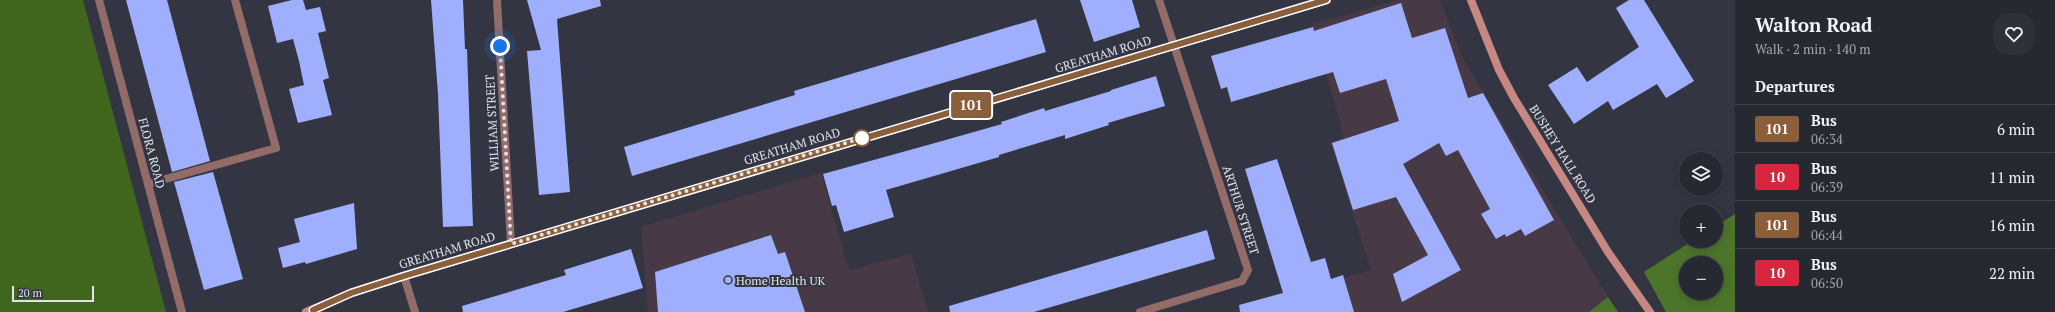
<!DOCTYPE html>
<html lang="en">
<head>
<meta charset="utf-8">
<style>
  :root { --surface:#262832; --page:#2e303a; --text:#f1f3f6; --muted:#a4a6ac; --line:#42444d }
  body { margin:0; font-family:"PT Serif",serif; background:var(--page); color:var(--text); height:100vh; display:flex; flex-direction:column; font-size:15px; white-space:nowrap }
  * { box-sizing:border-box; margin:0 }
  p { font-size:13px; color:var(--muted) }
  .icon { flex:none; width:22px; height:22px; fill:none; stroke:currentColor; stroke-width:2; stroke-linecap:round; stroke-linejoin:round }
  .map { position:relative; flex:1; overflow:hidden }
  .drawer { display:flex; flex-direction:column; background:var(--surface); width:320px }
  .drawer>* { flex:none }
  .badge { padding:0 8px; border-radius:3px; font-size:14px; line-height:26px }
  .controls { position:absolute; left:1679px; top:152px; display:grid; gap:8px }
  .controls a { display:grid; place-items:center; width:44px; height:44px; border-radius:50%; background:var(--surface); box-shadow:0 2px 10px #0003,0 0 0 1px var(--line); font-size:20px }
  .scale { position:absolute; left:12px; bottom:10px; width:82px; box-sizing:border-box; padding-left:4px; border:2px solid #e1e3eb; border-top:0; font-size:11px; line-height:14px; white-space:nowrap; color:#e1e3eb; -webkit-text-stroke:3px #333642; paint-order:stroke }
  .you { position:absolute; width:20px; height:20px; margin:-10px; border:3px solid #fff; border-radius:50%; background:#1a73e8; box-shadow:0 0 0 6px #1a73e833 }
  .map>.badge { position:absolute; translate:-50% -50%; box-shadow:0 0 0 2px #fff }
  h2 { padding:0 20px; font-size:15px; line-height:36px }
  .round { display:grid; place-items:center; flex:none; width:42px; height:42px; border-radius:16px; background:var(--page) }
  .summary { display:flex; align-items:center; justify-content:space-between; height:68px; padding:0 20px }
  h1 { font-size:19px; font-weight:700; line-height:30px }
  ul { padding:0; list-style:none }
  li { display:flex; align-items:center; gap:12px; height:48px; padding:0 20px; border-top:1px solid var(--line) }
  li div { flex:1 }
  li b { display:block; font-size:15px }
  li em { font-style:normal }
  li .badge { min-width:44px; font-weight:700; text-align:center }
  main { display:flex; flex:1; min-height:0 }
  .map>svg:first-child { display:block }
  .commercial { fill:#473946 }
  .green { fill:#3f661c }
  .forest { fill:#4c752b; fill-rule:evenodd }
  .building { fill:#9faffd }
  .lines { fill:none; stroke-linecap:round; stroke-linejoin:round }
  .street { stroke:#936b69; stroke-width:8 }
  .secondary { stroke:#c78884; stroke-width:8 }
  .line-casing { stroke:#fff; stroke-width:9 }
  .line { stroke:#8b5e3c; stroke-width:6 }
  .walk { stroke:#e1e3eb; stroke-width:4; stroke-dasharray:0 7.2 }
  .stop-dot { fill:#fff; stroke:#8b5e3c; stroke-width:2 }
  .poi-dot { fill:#a8b0fc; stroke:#333642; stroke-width:1.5 }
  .labels { text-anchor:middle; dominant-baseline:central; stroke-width:4; stroke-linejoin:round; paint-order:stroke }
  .street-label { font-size:12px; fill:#e1e3eb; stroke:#333642 }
  .poi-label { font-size:12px; fill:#e1e3eb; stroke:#333642; text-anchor:start }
</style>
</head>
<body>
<main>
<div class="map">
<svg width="1735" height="312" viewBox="0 0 1735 312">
  <rect width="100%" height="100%" fill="#333642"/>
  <g class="commercial">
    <polygon points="1399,0 1440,0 1462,57 1608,297 1589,312 1283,312 1278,297 1371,270 1330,142 1344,137 1312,24"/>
    <polygon points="821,173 849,270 911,254 928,312 648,312 641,227"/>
  </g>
  <polygon class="green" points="0,0 83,0 166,312 0,312"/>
  <g class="forest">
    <path d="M1735 214V312H1666L1644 272 1692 241H1716V226ZM1686 263H1716V293H1686Z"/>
    <polygon points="1608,297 1618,312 1589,312"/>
  </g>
  <g class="building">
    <polygon points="126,0 167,0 210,161 172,172"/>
    <polygon points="292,0 303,0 306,10 320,7 326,31 318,33 329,78 323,80 332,115 298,123 289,89 304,85 299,61 293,39 277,43 268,6"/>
    <polygon points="431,0 463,0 465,49 467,49 473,226 443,227 438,94"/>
    <polygon points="527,0 600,0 601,6 557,19 570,192 539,195 527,51 541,50"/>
    <polygon points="1080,0 1132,0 1140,27 1094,42"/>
    <polygon points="1629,0 1644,0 1694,81 1666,98 1657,84 1613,110 1608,101 1574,124 1548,85 1577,67 1587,82 1639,47 1616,8"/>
    <polygon points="1401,3 1412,38 1445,28 1468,98 1483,93 1554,220 1525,236 1521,229 1506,237 1505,234 1496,239 1481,214 1490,209 1458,150 1446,156 1439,143 1403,164 1461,270 1402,302 1393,274 1428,255 1396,197 1353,210 1332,143 1399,121 1386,79 1340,93 1333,72 1231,102 1227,87 1221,89 1211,56 1313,27 1314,31"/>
    <polygon points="1036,19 1046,52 632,176 624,147 795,95 794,91"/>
    <polygon points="1156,76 1165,106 1108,123 1109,125 1065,139 1065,135 999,155 999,157 886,190 894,217 844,232 836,205 832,206 823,174 935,143 1002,124 1001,122 1044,108 1045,111 1111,91 1111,90"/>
    <polygon points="1277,159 1311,262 1325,258 1331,279 1343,275 1354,312 1240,312 1239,305 1283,293 1245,169"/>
    <polygon points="213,172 243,279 204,290 174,182"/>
    <polygon points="354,203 357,249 306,264 305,262 283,268 278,248 300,242 294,219"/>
    <polygon points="1207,230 1215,259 1034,312 950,312 949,306"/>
    <polygon points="771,235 778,254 785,252 805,312 658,312 655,272"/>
    <polygon points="631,249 643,288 563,312 463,312 462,306 566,275 564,270"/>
  </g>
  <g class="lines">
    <g class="street">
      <polyline points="99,0 182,312"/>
      <polyline points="497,0 511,244"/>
      <polyline points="148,184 276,148 235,0"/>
      <polyline points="404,276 415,312"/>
      <polyline points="1140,312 1242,281 1248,270 1159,0"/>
    </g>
    <g class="secondary">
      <polyline points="1471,0 1499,70 1514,98 1608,252 1650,312"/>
      <polyline points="306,312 351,293 404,276 1327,0"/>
    </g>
  </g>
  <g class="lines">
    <defs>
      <polyline id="line" points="313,310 351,293 404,276 1326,0"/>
    </defs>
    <use href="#line" class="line-casing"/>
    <use href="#line" class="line"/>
    <polyline class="walk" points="500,46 511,244 862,138"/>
  </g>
  <circle class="stop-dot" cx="862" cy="138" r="8"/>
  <circle class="poi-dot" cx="728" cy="280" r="4"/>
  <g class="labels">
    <g class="street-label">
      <text transform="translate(1103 54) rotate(-17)">GREATHAM ROAD</text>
      <text transform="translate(492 123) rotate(-93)">WILLIAM STREET</text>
      <text transform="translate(792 146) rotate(-17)">GREATHAM ROAD</text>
      <text transform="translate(152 153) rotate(75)">FLORA ROAD</text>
      <text transform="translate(1563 154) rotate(58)">BUSHEY HALL ROAD</text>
      <text transform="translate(1241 210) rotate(72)">ARTHUR STREET</text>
      <text transform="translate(447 250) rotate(-17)">GREATHAM ROAD</text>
    </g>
    <g class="poi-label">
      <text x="736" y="280">Home Health UK</text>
    </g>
  </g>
</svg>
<div class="controls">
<a><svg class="icon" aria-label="layers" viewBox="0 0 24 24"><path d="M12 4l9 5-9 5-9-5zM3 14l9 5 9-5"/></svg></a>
<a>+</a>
<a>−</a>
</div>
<div class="scale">20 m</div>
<div class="you" style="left:500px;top:46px"></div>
<b class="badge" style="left:971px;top:105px;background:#8b5e3c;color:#fff">101</b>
</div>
<section class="drawer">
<div class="summary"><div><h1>Walton Road</h1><p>Walk · 2 min · 140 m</p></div><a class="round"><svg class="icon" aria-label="heart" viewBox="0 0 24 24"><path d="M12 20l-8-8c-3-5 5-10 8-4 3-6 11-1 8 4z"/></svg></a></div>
<h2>Departures</h2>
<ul>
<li><span class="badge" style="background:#8b5e3c;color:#fff">101</span><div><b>Bus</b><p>06:34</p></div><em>6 min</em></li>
<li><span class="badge" style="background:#d7263d;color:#fff">10</span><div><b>Bus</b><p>06:39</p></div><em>11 min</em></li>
<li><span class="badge" style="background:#8b5e3c;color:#fff">101</span><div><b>Bus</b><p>06:44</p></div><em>16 min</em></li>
<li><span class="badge" style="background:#d7263d;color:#fff">10</span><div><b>Bus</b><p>06:50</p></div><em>22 min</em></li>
</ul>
</section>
</main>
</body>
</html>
